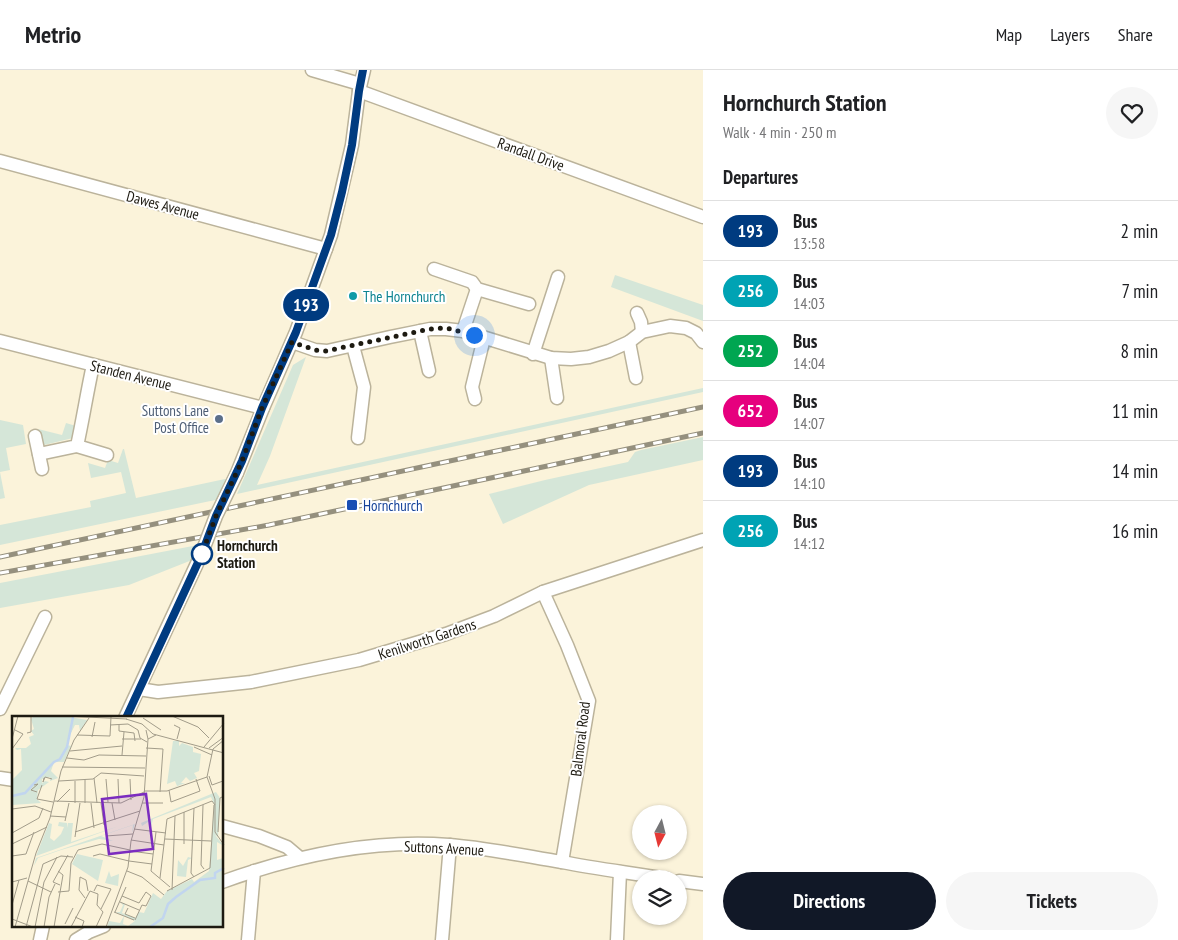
<!DOCTYPE html>
<html lang="en">
<head>
<meta charset="utf-8">
<style>
  :root { --surface:#fff; --page:#f6f6f6; --text:#202124; --muted:#757577; --line:#e0e0e0; --accent:#111827 }
  body { margin:0; font-family:"PT Sans Narrow",sans-serif; background:var(--page); color:var(--text); height:100vh; display:flex; flex-direction:column; font-size:19px; white-space:nowrap }
  * { box-sizing:border-box; margin:0 }
  p { font-size:16px; color:var(--muted) }
  .icon { flex:none; width:28px; height:28px; fill:none; stroke:currentColor; stroke-width:2; stroke-linecap:round; stroke-linejoin:round }
  .map { position:relative; flex:1; overflow:hidden }
  .sheet { display:flex; flex-direction:column; background:var(--surface); width:475px }
  .sheet>* { flex:none }
  .badge { padding:0 10px; border-radius:16px; font-size:18px; line-height:32px }
  .needle { width:32px; rotate:187deg }
  .fabs { position:absolute; left:632px; top:735px; display:grid; gap:10px }
  .fabs a { display:grid; place-items:center; width:55px; height:55px; border-radius:50%; background:var(--surface); box-shadow:0 1px 4px #0004; font-size:25px }
  .you { position:absolute; width:25px; height:25px; margin:-12px; border:4px solid #fff; border-radius:50%; background:#1a73e8; box-shadow:0 0 0 8px #1a73e833 }
  .map>.badge { position:absolute; translate:-50% -50%; box-shadow:0 0 0 2px #fff }
  h2 { padding:0 20px; font-size:19px; line-height:45px }
  .round { display:grid; place-items:center; flex:none; width:52px; height:52px; border-radius:26px; background:var(--page) }
  .overview { display:flex; align-items:center; justify-content:space-between; height:85px; padding:0 20px }
  h1 { font-size:24px; font-weight:600; line-height:38px }
  .primary-button { display:flex; gap:10px; margin-top:auto; padding:10px 20px }
  .primary-button a { flex:1; height:58px; border-radius:30px; background:var(--accent); color:#fff; font-size:20px; font-weight:600; line-height:58px; text-align:center }
  .primary-button a+a { background:var(--page); color:var(--text) }
  ul { padding:0; list-style:none }
  li { display:flex; align-items:center; gap:15px; height:60px; padding:0 20px; border-top:1px solid var(--line) }
  li div { flex:1 }
  li b { display:block; font-size:19px }
  li em { font-style:normal }
  li .badge { min-width:55px; font-weight:700; text-align:center }
  header { display:flex; align-items:center; gap:30px; box-sizing:border-box; height:70px; padding:0 25px; background:var(--surface); border-bottom:1px solid var(--line) }
  header strong { font-size:24px }
  nav { display:flex; gap:28px; margin-inline-start:auto; font-size:18px }
  main { display:flex; flex:1; min-height:0 }
  .map>svg:first-child { display:block }
  .green { fill:#d5e6d8 }
  .lines { fill:none; stroke-linecap:round; stroke-linejoin:round }
  .minor-casing { stroke:#bbb39b; stroke-width:15 }
  .minor { stroke:#fff; stroke-width:12 }
  .rail-casing { stroke:#95907e; stroke-width:5 }
  .rail { stroke:#fff; stroke-width:3; stroke-dasharray:9; stroke-linecap:butt }
  .minor-bridge-casing { stroke:#bbb39b; stroke-width:15; stroke-linecap:butt }
  .minor-bridge { stroke:#fff; stroke-width:12 }
  .line-casing { stroke:#fff; stroke-width:11 }
  .line { stroke:#003b80; stroke-width:8 }
  .walk { stroke:#1d1a11; stroke-width:5; stroke-dasharray:0 9 }
  .culture-dot { fill:#0f9aa8; stroke:#fff; stroke-width:2 }
  .service-dot { fill:#5c6f8a; stroke:#fff; stroke-width:2 }
  .transit-dot { fill:#1a4fb4; stroke:#fff; stroke-width:2 }
  .stop-dot { fill:#fff; stroke:#003b80; stroke-width:2.5 }
  .labels { text-anchor:middle; dominant-baseline:central; stroke-width:4; stroke-linejoin:round; paint-order:stroke }
  .street-label { font-size:15px; fill:#1d1a11; stroke:#fff }
  .culture-label { font-size:15px; fill:#0d838f; stroke:#fff; text-anchor:start }
  .service-label { font-size:15px; fill:#4e5e75; stroke:#fff; text-anchor:end }
  .transit-label { font-size:15px; fill:#164399; stroke:#fff; text-anchor:start }
  .stop-label { font-size:15px; font-weight:bold; fill:#1d1a11; stroke:#fff; text-anchor:start }
  .inset-river { fill:none; stroke:#c1d5ef; stroke-width:2.5 }
  .inset-road { fill:none; stroke:#a29c8a; stroke-width:1 }
  .view { fill:#7b2cbf; fill-opacity:0.15; stroke:#7b2cbf; stroke-width:2.5 }
  .inset-edge { fill:none; stroke:#1d1a11; stroke-width:2.5 }
</style>
</head>
<body>
<header>
<strong>Metrio</strong>
<nav><a>Map</a><a>Layers</a><a>Share</a></nav>
</header>
<main>
<div class="map">
<svg width="703" height="870" viewBox="0 0 703 870">
  <rect width="100%" height="100%" fill="#fbf3da"/>
  <g class="green">
    <polygon points="615,205 703,235 703,251 611,217"/>
    <polygon points="306,287 270,386 257,415 703,318 703,322 237,424 293,295"/>
    <polygon points="0,350 23,355 26,374 6,378 10,400 0,402 5,428 0,429"/>
    <polygon points="66,353 76,356 73,368 44,375 38,359 62,365"/>
    <polygon points="703,367 703,390 589,415 503,454 489,424 545,410 628,392 635,382 641,380"/>
    <polygon points="123,379 124,379 136,428 225,409 229,411 220,429 0,475 0,455 91,437 90,431 126,423 121,402 91,408 88,393 105,398 108,390 118,393"/>
    <polygon points="198,475 192,490 129,515 0,538 0,513"/>
  </g>
  <g class="lines">
    <defs>
      <g id="minor">
        <polyline points="312,0 360,14"/>
        <polyline points="359,21 703,147"/>
        <polyline points="0,91 326,179"/>
        <polyline points="434,199 472,212 477,219 529,234"/>
        <polyline points="637,243 641,252 642,262"/>
        <polyline points="420,261 429,301"/>
        <polyline points="463,261 477,219"/>
        <polyline points="0,271 263,338"/>
        <polyline points="292,272 315,280 327,281 390,267 430,259 446,259 463,261 551,288 571,289 589,287 609,281 629,272 642,262 670,256 686,258 696,263 703,272"/>
        <polyline points="629,272 636,308"/>
        <polyline points="353,276 364,317 358,368"/>
        <polyline points="533,284 558,207"/>
        <polyline points="551,288 557,328"/>
        <polyline points="475,329 472,317 484,268"/>
        <polyline points="35,366 42,399"/>
        <polyline points="77,376 107,385"/>
        <path d="M39 384 77 376C83 349 87 322 93 295"/>
        <polyline points="237,403 263,338 296,262 331,165 352,75 359,21 364,0"/>
        <polyline points="543,522 567,575 589,631 562,792"/>
        <polyline points="139,619 158,622 251,612 359,590 446,564 494,546 543,522 703,470"/>
        <polyline points="0,639 45,547"/>
        <polyline points="125,648 201,485"/>
        <polyline points="0,708 14,710"/>
        <polyline points="222,756 259,766 287,777 300,788"/>
        <polyline points="679,811 703,814"/>
        <path d="M222 812C294 786 372 769 449 775 487 778 525 786 562 792 597 799 632 803 667 809"/>
        <polyline points="40,870 43,856"/>
        <polyline points="76,870 89,862 104,856"/>
        <polyline points="248,870 254,801"/>
        <polyline points="442,870 450,775"/>
        <polyline points="617,870 620,802"/>
      </g>
    </defs>
    <use href="#minor" class="minor-casing"/>
    <use href="#minor" class="minor"/>
    <defs>
      <g id="rail">
        <polyline points="0,487 703,337"/>
        <polyline points="0,503 269,455 703,363"/>
      </g>
    </defs>
    <use href="#rail" class="rail-casing"/>
    <use href="#rail" class="rail"/>
    <defs>
      <polyline id="minor-bridge" points="201,485 216,446 237,403"/>
    </defs>
    <use href="#minor-bridge" class="minor-bridge-casing"/>
    <use href="#minor-bridge" class="minor-bridge"/>
  </g>
  <g class="lines">
    <defs>
      <polyline id="line" points="126,648 201,486 216,446 242,391 262,338 296,262 331,165 342,122 352,75 359,21 363,0"/>
    </defs>
    <use href="#line" class="line-casing"/>
    <use href="#line" class="line"/>
    <polyline class="walk" points="202,484 201,486 216,446 242,391 262,338 292,272 315,280 326,281 430,259 446,258 474,265"/>
  </g>
  <circle class="culture-dot" cx="353" cy="226" r="5"/>
  <circle class="service-dot" cx="219" cy="349" r="5"/>
  <rect class="transit-dot" x="346" y="429" width="12" height="12" rx="2.5"/>
  <circle class="stop-dot" cx="202" cy="484" r="10"/>
  <g class="labels">
    <g class="street-label">
      <text transform="translate(531 84) rotate(20)">Randall Drive</text>
      <text transform="translate(163 135) rotate(15)">Dawes Avenue</text>
      <text transform="translate(131 305) rotate(14)">Standen Avenue</text>
      <text transform="translate(427 569) rotate(-18)">Kenilworth Gardens</text>
      <text transform="translate(580 669) rotate(-83)">Balmoral Road</text>
      <text transform="translate(444 778) rotate(3)">Suttons Avenue</text>
    </g>
    <g class="culture-label">
      <text x="363" y="226">The Hornchurch</text>
    </g>
    <g class="service-label">
      <text x="209" y="340">Suttons Lane<tspan x="209" dy="17">Post Office</tspan></text>
    </g>
    <g class="transit-label">
      <text x="363" y="435">Hornchurch</text>
    </g>
    <g class="stop-label">
      <text x="217" y="475">Hornchurch<tspan x="217" dy="17">Station</tspan></text>
    </g>
  </g>
  <g transform="translate(12 646)">
    <rect width="211" height="211" fill="#fbf3da"/>
    <path d="M52 0 75 4 68 15 67 9H63L57 21 55 29 59 30 52 46H42L39 55 46 62 38 65V61L30 63V67L33 65 37 66 26 74 25 83 29 87 0 89V64L10 54 9 33 5 34 3 32H14L19 28 17 21 22 19 19 15 22 13 19 3 21 1ZM161 25H167V30L170 27 181 31V36L189 38 187 55 182 57 185 62 178 65 174 61 169 67H173L156 74 165 70 163 65 155 68ZM204 76 208 82 206 121 203 119 212 130 205 126V144L211 142V211H95L97 205 108 207 112 200 111 208 116 210 123 205 104 196H108L111 189 108 186 113 188 110 197 123 202 127 196 132 197 141 177 149 183 155 175 180 163 182 166 197 155 202 88 199 81 141 103 139 111V104L130 110 129 107 124 109ZM47 106 55 107 56 112V107H61L59 126 107 110 24 140 37 107 40 108 38 122 42 125 49 118 52 111 46 110ZM123 108 120 117 121 109 89 120 101 125 87 123 49 134 26 142 22 150 24 142ZM65 138 91 144 86 165 60 148ZM176 141 180 142 176 144 174 161 165 160 166 144 171 150ZM97 155 99 161 107 158 106 170 93 167Z" fill="#d5e6d8"/>
    <path class="inset-river" d="M0 80 13 77 42 46 48 43 55 31 61 1M138 211 151 202 156 188 164 181 188 164 203 162V157L212 152"/>
    <path class="inset-road" d="M54 0 115 3M160 0 186 11 197 22M131 2 149 14M114 3 130 8 141 18 212 37M98 9 116 8 126 14 128 22 135 26M107 9V15L122 17 123 25M162 9 168 12 165 23M134 14 136 23 144 19M15 17 19 16V0M65 19 98 20 99 1M80 21 83 6M0 23 6 0M110 23H129M212 24 201 33 195 61 203 83V116L212 129M182 31 200 39M192 31 212 7M134 32 151 33 148 76M197 32 212 21M0 33 11 18 3 14M58 35 110 30M110 39 112 16M55 42 72 44 87 39 134 40M50 51 133 52M197 60 200 69 211 65M32 62 31 66 33 61 40 63M82 62 85 87M94 63 96 86M106 63 107 87M118 63 119 84M47 65 81 63 89 57 132 60M22 69 26 68 19 74 25 76M30 69 25 83 41 86M157 74 159 86 188 75 184 63M132 75H155L195 61M42 85 109 87 132 76M45 86 58 73M63 87V65M73 87V63M79 87 82 112M89 87 92 109M100 87 103 104M130 87H151M191 89 189 149 192 153M182 92 179 157 182 161M0 93 23 90 39 96M38 100 54 101M53 105 57 87M122 113 154 117M63 116 128 95M144 116 139 155 158 171M206 116 208 82 212 80M0 117 27 102 31 92M94 120 121 118M63 121 68 87M153 123 199 125M119 124 152 129M0 128 35 111M172 128V96M118 135 141 138M0 140 14 138 22 116M81 140 88 138 117 145M117 145 140 148M115 155 130 161 152 179M148 162 155 103 200 85 203 89M16 165 39 176M0 166 15 162M48 169 41 166 56 139M160 174 163 100M82 175 85 169 99 173 89 193M155 175 198 152 202 89M46 176 57 175 59 147 66 134 90 128 118 134M110 180 127 187M73 182 67 174 68 161 74 164 76 175M108 186 127 194M127 187 134 176 139 180 134 190 130 189M0 189 7 164M116 192 113 198 123 202M102 196 122 204M103 196 114 171M63 201 72 205 70 211M0 203 21 211M123 204 130 189M53 208 61 192M3 211 24 137 38 102 49 55 62 24 77 2M14 211 31 148 49 140 61 141M23 211 32 166 45 141M32 211 37 181 43 168M42 211 51 159 46 155M59 211 78 175 86 178 85 189 91 196 84 211M94 211 116 151 119 125 132 81 136 23"/>
    <path class="view" d="M134 78 141 133 97 138 90 83Z"/>
    <rect width="211" height="211" class="inset-edge"/>
  </g>
</svg>
<div class="fabs">
<a><svg class="needle" viewBox="-14 -14 28 28"><path d="M0-13l5 13h-10z" fill="#e53935"/><path d="M0 13l5-13h-10z" fill="#757577"/></svg></a>
<a><svg class="icon" aria-label="layers" viewBox="0 0 24 24"><path d="M12 4l9 5-9 5-9-5zM3 14l9 5 9-5"/></svg></a>
</div>
<div class="you" style="left:474px;top:265px"></div>
<b class="badge" style="left:306px;top:235px;background:#003b80;color:#fff">193</b>
</div>
<section class="sheet">
<div class="overview"><div><h1>Hornchurch Station</h1><p>Walk · 4 min · 250 m</p></div><a class="round"><svg class="icon" aria-label="heart" viewBox="0 0 24 24"><path d="M12 20l-8-8c-3-5 5-10 8-4 3-6 11-1 8 4z"/></svg></a></div>
<h2>Departures</h2>
<ul>
<li><span class="badge" style="background:#003b80;color:#fff">193</span><div><b>Bus</b><p>13:58</p></div><em>2 min</em></li>
<li><span class="badge" style="background:#00a3b4;color:#fff">256</span><div><b>Bus</b><p>14:03</p></div><em>7 min</em></li>
<li><span class="badge" style="background:#00a651;color:#fff">252</span><div><b>Bus</b><p>14:04</p></div><em>8 min</em></li>
<li><span class="badge" style="background:#e6007e;color:#fff">652</span><div><b>Bus</b><p>14:07</p></div><em>11 min</em></li>
<li><span class="badge" style="background:#003b80;color:#fff">193</span><div><b>Bus</b><p>14:10</p></div><em>14 min</em></li>
<li><span class="badge" style="background:#00a3b4;color:#fff">256</span><div><b>Bus</b><p>14:12</p></div><em>16 min</em></li>
</ul>
<div class="primary-button"><a>Directions</a><a>Tickets</a></div>
</section>
</main>
</body>
</html>
